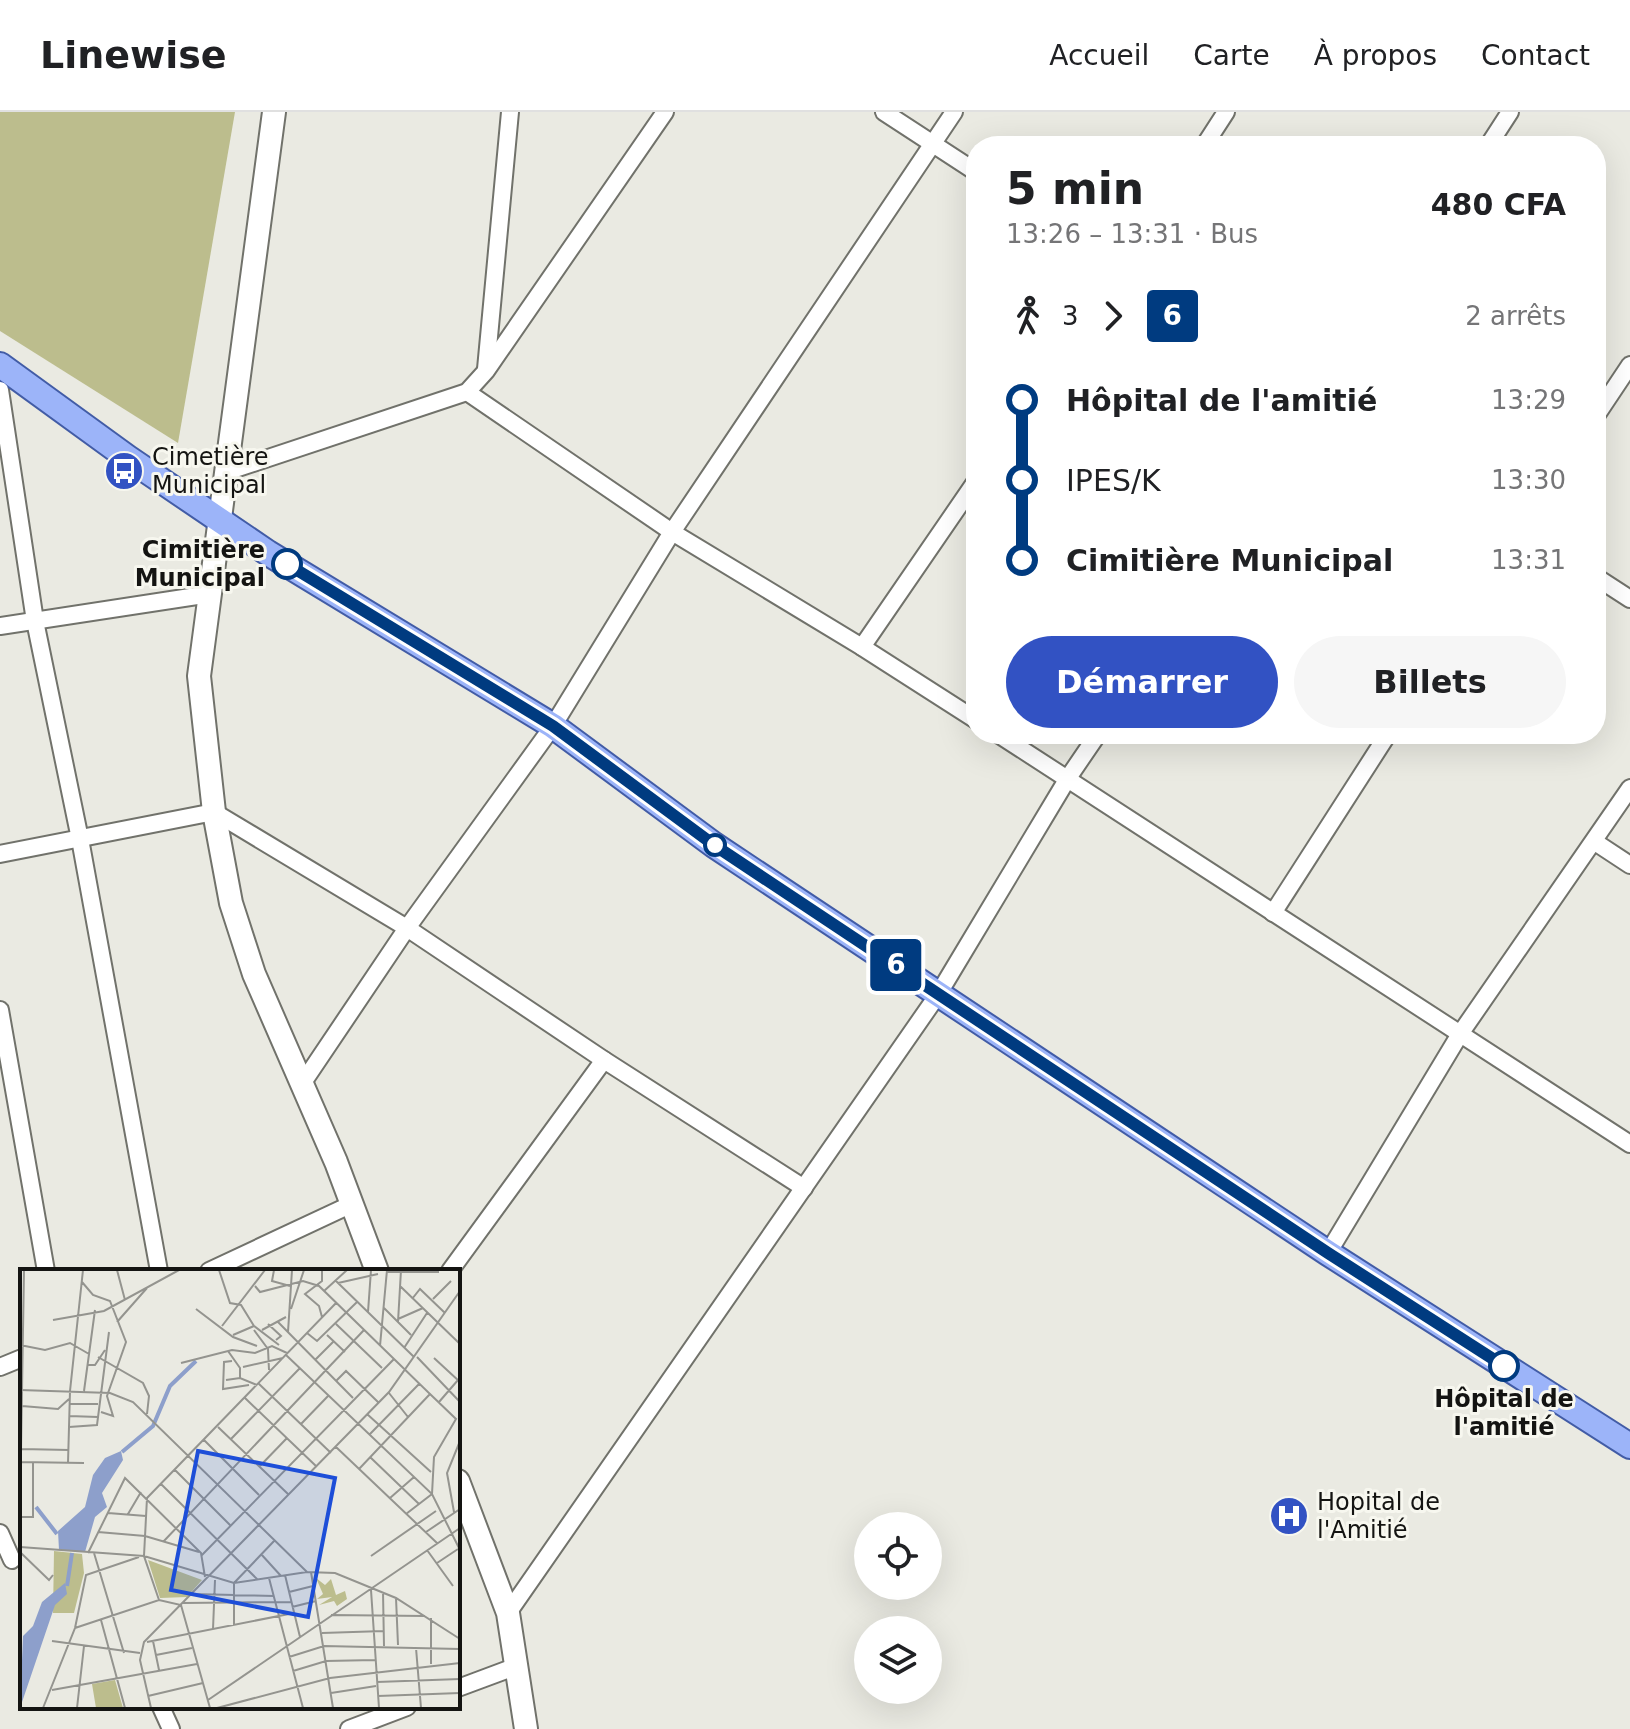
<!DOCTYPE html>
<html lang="fr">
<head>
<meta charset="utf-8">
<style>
  :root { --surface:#fff; --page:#f6f6f6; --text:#202124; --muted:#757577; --line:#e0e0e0; --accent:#3252c3 }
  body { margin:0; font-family:"DejaVu Sans",sans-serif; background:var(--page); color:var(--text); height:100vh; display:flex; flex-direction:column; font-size:30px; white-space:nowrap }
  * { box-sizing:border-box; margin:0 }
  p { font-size:26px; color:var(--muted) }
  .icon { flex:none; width:44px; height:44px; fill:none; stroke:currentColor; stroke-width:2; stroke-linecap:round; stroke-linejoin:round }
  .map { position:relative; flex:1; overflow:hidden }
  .details { position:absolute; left:966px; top:24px; width:640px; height:608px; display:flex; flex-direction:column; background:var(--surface); border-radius:32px; box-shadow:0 8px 32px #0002 }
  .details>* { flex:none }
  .badge { padding:0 16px; border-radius:6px; font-size:28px; line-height:52px }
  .fabs { position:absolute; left:854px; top:1400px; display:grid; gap:16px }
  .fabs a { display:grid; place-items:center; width:88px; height:88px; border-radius:50%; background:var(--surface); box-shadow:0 8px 32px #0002; font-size:40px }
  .map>.badge { position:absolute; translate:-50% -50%; box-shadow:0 0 0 4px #fff }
  .legs { display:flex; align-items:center; gap:12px; height:88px; padding:0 40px; font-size:26px }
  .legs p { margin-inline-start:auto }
  .overview { display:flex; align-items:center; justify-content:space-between; height:136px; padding:0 40px }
  h1 { font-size:44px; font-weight:600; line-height:60px }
  .primary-button { display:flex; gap:16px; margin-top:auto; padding:16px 40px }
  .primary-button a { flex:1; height:92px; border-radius:48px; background:var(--accent); color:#fff; font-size:32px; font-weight:600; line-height:92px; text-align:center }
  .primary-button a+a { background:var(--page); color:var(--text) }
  ul { padding:0 40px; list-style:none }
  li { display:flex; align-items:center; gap:28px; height:80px; font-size:30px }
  li i { display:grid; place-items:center; width:12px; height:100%; margin:0 10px; background:currentColor }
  li i::after { content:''; width:20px; height:20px; margin:-10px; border:6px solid; border-radius:50%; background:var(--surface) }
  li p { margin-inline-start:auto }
  li:first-child i { background:linear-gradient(#0000 50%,currentColor 0) }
  li:last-child i { background:linear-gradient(currentColor 50%,#0000 0) }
  header { display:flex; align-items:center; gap:48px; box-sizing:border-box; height:112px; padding:0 40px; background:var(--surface); border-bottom:2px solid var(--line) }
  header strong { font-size:38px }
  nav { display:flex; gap:44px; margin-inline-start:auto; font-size:28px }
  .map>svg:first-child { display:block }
  .green { fill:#bcbd8d }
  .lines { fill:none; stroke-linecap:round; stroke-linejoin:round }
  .street-casing { stroke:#71726b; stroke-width:20 }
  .secondary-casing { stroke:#71726b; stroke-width:26 }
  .primary-casing { stroke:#425ca6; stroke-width:28 }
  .street { stroke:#fff; stroke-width:16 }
  .secondary { stroke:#fff; stroke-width:22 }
  .primary { stroke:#9cb4f9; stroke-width:24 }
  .line-1-casing { stroke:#fff; stroke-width:18 }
  .line-1 { stroke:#003b80; stroke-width:12 }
  .stop-1-dot { fill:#fff; stroke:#003b80; stroke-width:4 }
  .labels { text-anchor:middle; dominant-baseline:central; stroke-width:6; stroke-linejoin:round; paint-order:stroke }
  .poi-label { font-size:24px; fill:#141412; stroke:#f7f7ef; text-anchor:start }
  .stop-label { font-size:24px; font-weight:bold; fill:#141412; stroke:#f7f7ef; text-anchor:end }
  .inset-river { fill:none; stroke:#8d9fcb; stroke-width:4 }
  .inset-road { fill:none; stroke:#94948f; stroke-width:2 }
  .view { fill:#1d4ed8; fill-opacity:0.15; stroke:#1d4ed8; stroke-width:4 }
  .inset-edge { fill:none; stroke:#141412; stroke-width:4 }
</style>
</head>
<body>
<header>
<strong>Linewise</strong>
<nav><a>Accueil</a><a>Carte</a><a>À propos</a><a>Contact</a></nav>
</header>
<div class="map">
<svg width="1630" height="1617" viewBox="0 0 1630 1617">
  <rect width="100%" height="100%" fill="#eaeae2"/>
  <polygon class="green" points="0,0 235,0 178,331 0,219"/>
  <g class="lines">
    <defs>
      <g id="street">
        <polyline points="884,0 976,60"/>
        <polyline points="1204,34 1226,0"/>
        <polyline points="1488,34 1510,0"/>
        <polyline points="486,257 510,0"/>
        <polyline points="0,278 35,509 80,727 159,1159"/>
        <polyline points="467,280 672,420 862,535 976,608"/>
        <polyline points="1596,304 1630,253"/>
        <polyline points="226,360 467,280 486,259 665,0"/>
        <polyline points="1596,465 1630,487"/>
        <polyline points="0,514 210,482"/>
        <polyline points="862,535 976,369"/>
        <polyline points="998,622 1630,1032"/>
        <polyline points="1595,730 1630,753"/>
        <polyline points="0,742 214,700 407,816 604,948 804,1076"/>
        <polyline points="1273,801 1388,622"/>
        <polyline points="0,898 46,1159"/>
        <polyline points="302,972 407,816 553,614 672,420 954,0"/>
        <polyline points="1328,1141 1460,922 1630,676"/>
        <polyline points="209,1159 352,1092"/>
        <polyline points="450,1159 604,948"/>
        <polyline points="0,1255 22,1246"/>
        <polyline points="0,1421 12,1448"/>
        <polyline points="508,1501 939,881 1068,666 1098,622"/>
        <polyline points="458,1576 517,1554"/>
        <polyline points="161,1595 171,1617"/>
        <polyline points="349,1617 407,1595"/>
      </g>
      <g id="secondary">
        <polyline points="274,0 199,564 214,700 231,791 254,862 336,1050 377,1159"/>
        <polyline points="458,1369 508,1501 526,1617"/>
      </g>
      <polyline id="primary" points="0,253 128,346 268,441 553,614 714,733 1328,1141 1630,1334"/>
    </defs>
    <use href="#street" class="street-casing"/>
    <use href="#secondary" class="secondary-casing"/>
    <use href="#primary" class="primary-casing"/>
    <use href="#street" class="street"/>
    <use href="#secondary" class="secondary"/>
    <use href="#primary" class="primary"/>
  </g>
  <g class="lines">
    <defs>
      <polyline id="line-1" points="287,452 553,614 714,733 1328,1141 1504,1254"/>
    </defs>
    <use href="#line-1" class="line-1-casing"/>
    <use href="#line-1" class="line-1"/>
  </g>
  <defs>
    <symbol id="bus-disc" viewBox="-11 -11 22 22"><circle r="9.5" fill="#3252c3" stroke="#f7f7ef"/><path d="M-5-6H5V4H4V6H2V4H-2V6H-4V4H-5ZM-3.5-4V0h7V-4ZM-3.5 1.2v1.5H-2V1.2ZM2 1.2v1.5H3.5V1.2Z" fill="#fff"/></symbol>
    <symbol id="hospital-disc" viewBox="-11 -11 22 22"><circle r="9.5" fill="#3252c3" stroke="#f7f7ef"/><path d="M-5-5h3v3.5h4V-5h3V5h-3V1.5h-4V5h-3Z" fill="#fff"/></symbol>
  </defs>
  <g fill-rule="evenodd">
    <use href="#bus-disc" x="102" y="337" width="44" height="44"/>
    <use href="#hospital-disc" x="1267" y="1382" width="44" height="44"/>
  </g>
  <g class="stop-1-dot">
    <circle cx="287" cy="452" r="14"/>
    <circle cx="715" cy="733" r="10"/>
    <circle cx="1504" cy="1254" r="14"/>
  </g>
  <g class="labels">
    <g class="poi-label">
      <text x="152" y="345">Cimetière<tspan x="152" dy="28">Municipal</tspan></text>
      <text x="1317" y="1390">Hopital de<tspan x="1317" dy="28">l'Amitié</tspan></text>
    </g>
    <g class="stop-label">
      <text x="265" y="438">Cimitière<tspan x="265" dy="28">Municipal</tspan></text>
      <text x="1504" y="1287" text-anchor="middle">Hôpital de<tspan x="1504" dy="28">l'amitié</tspan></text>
    </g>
  </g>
  <g transform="translate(20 1157)">
    <rect width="440" height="440" fill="#eaeae2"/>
    <path d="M34 282 62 285 64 304 54 344H33ZM128 291 182 311 167 328 140 329ZM296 309 305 316 311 310 316 326 325 322 327 330 317 337 314 332 299 336 312 328 297 330 303 325ZM95 411 103 439H76L72 415Z" fill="#bcbd8d"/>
    <path d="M101 182 103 191 82 224 87 238 75 248 65 283 39 281 38 262 65 238 73 206 85 189ZM45 314 47 325 35 336 0 439 3 367 13 357 22 333Z" fill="#8d9fcb"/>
    <path class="inset-river" d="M102 183 133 157 150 117 176 92M16 238 37 265M47 317 52 284"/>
    <path class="inset-road" d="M97 1 105 31M199 1 210 34 221 36 234 57M254 1 252 12 270 17M367 3H419M316 12 394 88M62 13 73 26 90 32 106 73 87 127 93 147 81 143M318 14 358 5M235 17 240 23 283 12 299 17 410 125 339 200M380 17 440 75M304 22 327 1M392 30 400 20 425 44M413 30 431 12M364 39 391 66M176 40 213 68 237 77M271 40 284 1M348 43 351 1M302 48 299 37 285 25 302 12V1M378 50 403 39M33 51 84 42 159 1M97 53 127 19M258 53 333 129M378 53 381 1M248 55 261 67 256 71M316 55 362 99M202 57 245 1M234 61 248 80 249 101M242 61 266 48M268 63 272 1M287 64 297 72 337 33M213 66 234 57 259 76M307 66 325 83M0 76 25 81 50 74 69 85M360 77 367 1M384 79 407 44M208 82 220 99V109M266 86 412 225 440 281M78 88 123 114 129 127 127 145M397 88 440 133M414 89 440 113M295 91 313 73M212 92 204 93 203 120 229 116M161 94 212 81 235 84 252 77 267 84M67 96H75L85 81M223 98 263 89M206 111 220 109 237 116M316 112 326 102 359 134M238 114 311 184M0 121 90 124 113 133 287 303M64 122 75 41M369 124 388 148M225 129 297 198M419 133 438 111M49 135H78M2 137 38 140 49 130M347 145 411 203M49 147 78 148M281 155 309 126M49 158 77 156 89 63M198 158 268 225M350 165 400 114M211 170 280 99M184 171 239 226M316 178 417 274M1 180 49 181M350 188 399 235M0 193 64 194M48 194 50 122 63 1M239 198 267 169M155 201 210 256M141 215 238 311M370 229 394 208M0 241 4 1M434 243 427 204 440 172M88 244 126 247M108 245 121 223M386 245 412 225 414 188 436 150 410 125M0 248H13V193M78 263 125 267 179 283M406 263 440 240M143 273 344 61M0 278 124 287 214 314 287 303 315 304 376 329 440 370M407 281 433 317M0 283 29 311 33 306M68 284 105 209 181 284 185 308M74 284 104 384M241 285 261 307M182 286 374 90M351 287 416 242M417 294 438 280M291 303 313 439M265 306 280 368M249 309 283 439M351 321 359 439M269 323 293 317M363 323 364 377M172 325 254 327M376 329 378 376M139 331 124 287 127 229 316 34M163 334 271 333M272 338 296 332M311 346 405 347M411 349V395M81 351 105 439M214 356V314L255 271M55 359 139 331 161 336 190 439M193 360 195 311M302 364 364 362M32 372 120 384M133 372 139 401M127 373 274 344M396 379 401 439M136 386 172 379M269 388 304 377 440 380M273 402 306 392 355 391M357 413 440 410M32 421 177 395M311 424 356 417M128 427 183 414M358 427 440 424M188 431 440 259M23 439 55 359 66 306 119 288M57 439 64 377M131 439 120 391 124 373 369 123 440 22M197 439 310 409 440 394"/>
    <path class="view" d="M178 182 315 209 288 348 151 321Z"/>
    <rect width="440" height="440" class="inset-edge"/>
  </g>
</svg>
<div class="fabs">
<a><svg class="icon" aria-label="locate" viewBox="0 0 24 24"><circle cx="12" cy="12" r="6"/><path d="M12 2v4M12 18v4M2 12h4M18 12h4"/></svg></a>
<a><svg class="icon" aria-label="layers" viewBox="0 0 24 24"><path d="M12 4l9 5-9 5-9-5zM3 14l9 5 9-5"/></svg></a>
</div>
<b class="badge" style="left:896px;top:853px;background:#003b80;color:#fff">6</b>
<section class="details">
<div class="overview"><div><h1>5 min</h1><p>13:26 – 13:31 · Bus</p></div><b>480 CFA</b></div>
<div class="legs"><svg class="icon" aria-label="walk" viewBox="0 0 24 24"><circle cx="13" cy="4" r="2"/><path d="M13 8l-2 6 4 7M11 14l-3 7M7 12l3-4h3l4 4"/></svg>3<svg class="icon" aria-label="forward" viewBox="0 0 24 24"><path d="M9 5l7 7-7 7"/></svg><b class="badge" style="background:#003b80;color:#fff">6</b><p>2 arrêts</p></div>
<ul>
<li><i style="color:#003b80"></i><b>Hôpital de l'amitié</b><p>13:29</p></li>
<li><i style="color:#003b80"></i><span>IPES/K</span><p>13:30</p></li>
<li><i style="color:#003b80"></i><b>Cimitière Municipal</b><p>13:31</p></li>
</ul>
<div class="primary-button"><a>Démarrer</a><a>Billets</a></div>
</section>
</div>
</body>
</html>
